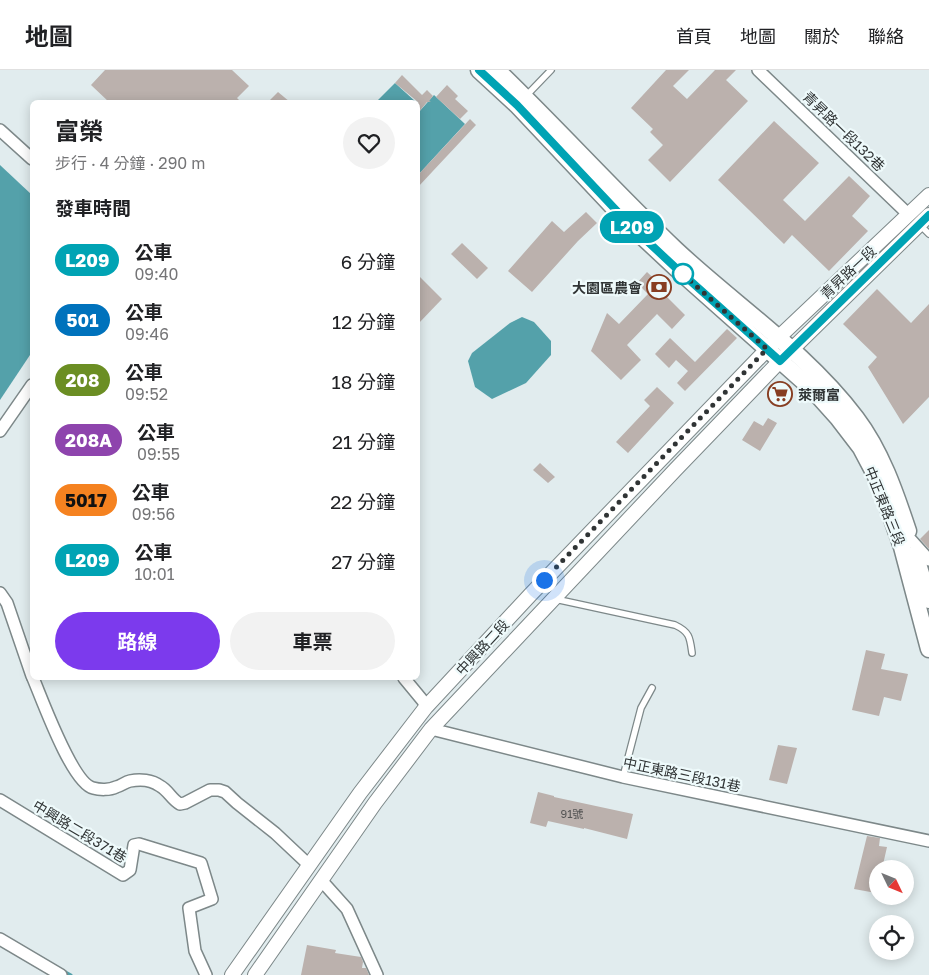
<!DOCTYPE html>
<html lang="zh-TW">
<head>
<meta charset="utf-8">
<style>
  :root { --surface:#fff; --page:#f2f2f2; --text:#202124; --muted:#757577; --line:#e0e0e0; --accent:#7c3aed }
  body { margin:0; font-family:"Golos Text","Noto Sans TC",sans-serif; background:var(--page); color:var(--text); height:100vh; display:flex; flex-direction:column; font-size:19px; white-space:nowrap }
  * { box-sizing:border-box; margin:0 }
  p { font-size:16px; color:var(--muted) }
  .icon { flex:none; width:28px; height:28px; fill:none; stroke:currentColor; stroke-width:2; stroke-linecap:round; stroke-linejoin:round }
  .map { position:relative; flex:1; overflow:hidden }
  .drawer { position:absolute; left:30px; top:30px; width:390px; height:580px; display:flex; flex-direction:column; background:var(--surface); border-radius:8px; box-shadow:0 2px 12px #0003 }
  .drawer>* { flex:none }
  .badge { padding:0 10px; border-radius:16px; font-size:18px; line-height:32px }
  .needle { width:32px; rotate:133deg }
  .buttons { position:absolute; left:869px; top:790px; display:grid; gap:10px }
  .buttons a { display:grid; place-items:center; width:45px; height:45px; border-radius:50%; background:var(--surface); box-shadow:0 2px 12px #0003; font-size:25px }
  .you { position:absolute; width:25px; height:25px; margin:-12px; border:4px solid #fff; border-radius:50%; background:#1a73e8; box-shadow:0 0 0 8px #1a73e833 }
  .map>.badge { position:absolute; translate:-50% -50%; box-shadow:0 0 0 2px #fff }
  h2 { padding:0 25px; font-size:19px; line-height:45px }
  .round { display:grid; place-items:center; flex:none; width:52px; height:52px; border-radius:26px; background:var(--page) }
  .headline { display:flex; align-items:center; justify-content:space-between; height:85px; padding:0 25px }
  h1 { font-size:24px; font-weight:700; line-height:38px }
  .cta { display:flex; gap:10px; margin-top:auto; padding:10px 25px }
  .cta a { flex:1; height:58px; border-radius:30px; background:var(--accent); color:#fff; font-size:20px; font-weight:700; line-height:58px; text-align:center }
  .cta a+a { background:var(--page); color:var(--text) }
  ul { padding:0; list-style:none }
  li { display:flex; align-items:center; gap:15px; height:60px; padding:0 25px }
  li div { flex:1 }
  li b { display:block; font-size:19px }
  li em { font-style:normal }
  li .badge { min-width:55px; font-weight:700; text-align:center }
  header { display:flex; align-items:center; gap:30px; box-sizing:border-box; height:70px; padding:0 25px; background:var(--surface); border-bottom:1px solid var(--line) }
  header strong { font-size:24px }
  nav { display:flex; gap:28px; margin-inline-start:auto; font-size:18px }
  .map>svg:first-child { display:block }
  .water { fill:#54a1aa }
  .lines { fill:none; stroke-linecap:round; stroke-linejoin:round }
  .stream { stroke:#54a1aa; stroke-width:3 }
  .building { fill:#bbb1ad }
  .service-casing { stroke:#7d8889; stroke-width:8 }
  .minor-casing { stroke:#7d8889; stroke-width:14 }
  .tertiary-casing { stroke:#7d8889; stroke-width:16 }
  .secondary-casing { stroke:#7d8889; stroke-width:19 }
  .service { stroke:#fff; stroke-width:5.5 }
  .minor { stroke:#fff; stroke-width:11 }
  .tertiary { stroke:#fff; stroke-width:14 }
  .secondary { stroke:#fff; stroke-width:16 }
  .line-casing { stroke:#fff; stroke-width:11 }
  .line { stroke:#00a3b4; stroke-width:8 }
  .walk { stroke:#303435; stroke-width:5; stroke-dasharray:0 9 }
  .stop-dot { fill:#fff; stroke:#00a3b4; stroke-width:2.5 }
  .labels { text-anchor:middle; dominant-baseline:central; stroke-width:4.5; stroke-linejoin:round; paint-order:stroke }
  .number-label { font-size:11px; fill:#535353 }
  .street-label { font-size:14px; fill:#303435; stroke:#eefafb }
  .poi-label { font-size:14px; font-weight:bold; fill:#303435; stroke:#eefafb; text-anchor:end }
</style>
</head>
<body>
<header>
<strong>地圖</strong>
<nav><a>首頁</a><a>地圖</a><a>關於</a><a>聯絡</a></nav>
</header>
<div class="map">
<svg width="929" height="905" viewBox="0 0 929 905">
  <rect width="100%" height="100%" fill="#e1ecee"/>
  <g class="water">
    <polygon points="395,13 416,32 376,32"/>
    <polygon points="434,25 465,54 418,105 418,43"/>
    <polygon points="0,95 32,125 32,282 0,330"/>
    <polygon points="522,247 534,252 551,271 551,285 526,313 492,329 475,317 468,291 472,283 510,253"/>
  </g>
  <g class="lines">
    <polyline class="stream" points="62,900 71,905"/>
  </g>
  <g class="building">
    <polygon points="105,0 232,0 249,16 237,28 241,32 109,32 91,15"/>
    <polygon points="666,0 689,0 673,16 687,29 715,0 736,0 726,10 748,31 670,112 648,90 663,75 650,62 653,59 631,38"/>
    <polygon points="402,5 422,25 427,20 433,26 429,31 431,32 427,32 418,43 418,32 395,13"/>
    <polygon points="447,15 458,26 455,29 468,41 460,49 436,27"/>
    <polygon points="278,22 290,32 268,32"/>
    <polygon points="470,49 476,55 418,117 418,105"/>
    <polygon points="774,51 819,93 783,130 805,151 849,106 870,126 852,146 868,161 829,201 792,165 784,174 718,110"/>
    <polygon points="586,142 597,153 578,171 532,222 508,201 552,151 564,162"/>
    <polygon points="462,173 488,198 477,209 451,184"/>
    <polygon points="647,202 670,224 667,227 685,245 672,259 657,244 627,275 641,290 621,310 591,281 607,243 619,254 648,224 637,213"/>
    <polygon points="418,205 442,229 418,254"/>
    <polygon points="877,219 911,253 929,234 929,327 903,354 868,297 877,287 843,254"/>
    <polygon points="727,259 737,268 685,321 677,313 688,301 676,290 669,298 655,284 670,268 695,292"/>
    <polygon points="657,317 674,333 628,383 616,372 650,336 644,330"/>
    <polygon points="768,348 777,353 760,381 742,370 754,351 763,356"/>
    <polygon points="540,393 555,407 548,413 533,400"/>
    <polygon points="929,460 929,479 920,469"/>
    <polygon points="866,580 885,584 881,599 908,604 901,631 884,627 879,646 852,640"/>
    <polygon points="778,675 797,678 787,714 769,710"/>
    <polygon points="538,722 554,726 554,727 633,744 627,769 584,758 584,759 548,751 546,757 530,753"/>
    <polygon points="867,766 880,768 879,776 887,777 882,799 878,799 878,817 876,823 854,819"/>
    <polygon points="307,875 336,880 335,883 361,887 363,892 362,898 366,898 369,905 301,905"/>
  </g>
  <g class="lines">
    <defs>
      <g id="service">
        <polyline points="526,26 551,0"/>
        <polyline points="920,155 929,164"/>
        <path d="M555 529 675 555C690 562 690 568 692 583"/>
        <polyline points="623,707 641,638 652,618"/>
      </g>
      <g id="minor">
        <polyline points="758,0 908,144"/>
        <polyline points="0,60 32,89"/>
        <polyline points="0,361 32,315"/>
        <polyline points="910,469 929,490"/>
        <polyline points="0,523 7,533 32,606"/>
        <path d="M33 608C42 629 72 713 93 718 100 720 110 720 116 717 121 716 125 712 130 711 140 709 152 710 160 716 168 720 172 730 180 734L185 733 210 720H219L225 722 237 733 275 763 309 795"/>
        <polyline points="404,608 423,631 426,637"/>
        <polyline points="431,659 623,707 929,771"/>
        <polyline points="0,730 123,805 130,800 134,775 139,774 201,793 212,829 189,838 195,881 206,905"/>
        <polyline points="321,810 347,839 377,905"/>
        <polyline points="0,869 61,905"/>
      </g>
      <g id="tertiary">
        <polyline points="232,905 360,723 426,637 531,524 779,267 929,125"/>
        <polyline points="255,905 375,733 431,659 676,399 780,291 929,145"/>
      </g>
      <g id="secondary">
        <polyline points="479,0 517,35 631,156 677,199 812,319 838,348 861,378 879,412 902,477 929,579"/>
        <path d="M497 0C558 59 615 122 676 180 736 236 806 282 856 348 881 381 895 422 908 461"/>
        <polyline points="915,484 929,530"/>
      </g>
    </defs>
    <use href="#service" class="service-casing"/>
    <use href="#minor" class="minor-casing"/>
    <use href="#tertiary" class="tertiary-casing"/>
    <use href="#secondary" class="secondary-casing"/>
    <use href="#service" class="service"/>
    <use href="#minor" class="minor"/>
    <use href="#tertiary" class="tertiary"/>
    <use href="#secondary" class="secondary"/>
  </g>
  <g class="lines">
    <defs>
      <polyline id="line" points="479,0 517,35 631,156 677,199 780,291 929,145"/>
    </defs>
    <use href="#line" class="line-casing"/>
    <use href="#line" class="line"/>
    <polyline class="walk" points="544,510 767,279 677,199 683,204"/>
  </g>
  <defs>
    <symbol id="bank-ring" viewBox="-11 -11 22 22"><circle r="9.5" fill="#eefafb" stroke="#873e22" stroke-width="1.5"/><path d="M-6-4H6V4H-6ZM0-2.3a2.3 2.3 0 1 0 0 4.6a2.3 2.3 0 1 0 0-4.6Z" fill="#873e22"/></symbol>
    <symbol id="supermarket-ring" viewBox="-11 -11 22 22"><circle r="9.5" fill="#eefafb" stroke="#873e22" stroke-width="1.5"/><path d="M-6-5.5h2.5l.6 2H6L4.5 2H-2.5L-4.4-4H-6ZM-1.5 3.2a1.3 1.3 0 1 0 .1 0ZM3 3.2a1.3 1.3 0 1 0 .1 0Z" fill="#873e22"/></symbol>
  </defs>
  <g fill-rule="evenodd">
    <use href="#bank-ring" x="645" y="203" width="28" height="28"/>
    <use href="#supermarket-ring" x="766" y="310" width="28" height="28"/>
  </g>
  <circle class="stop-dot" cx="683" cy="204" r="10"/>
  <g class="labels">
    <g class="number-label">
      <text x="572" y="743">91號</text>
    </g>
    <g class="street-label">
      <text transform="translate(844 61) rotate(44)">青昇路一段132巷</text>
      <text transform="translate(848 202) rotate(-43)">青昇路一段</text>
      <text transform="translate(885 436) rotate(68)">中正東路三段</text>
      <text transform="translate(482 577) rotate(-47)">中興路二段</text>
      <text transform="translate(682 704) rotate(12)">中正東路三段131巷</text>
      <text transform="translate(80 761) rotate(31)">中興路二段371巷</text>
    </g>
    <g class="poi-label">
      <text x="642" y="217">大園區農會</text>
      <text x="798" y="324" text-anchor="start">萊爾富</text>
    </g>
  </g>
</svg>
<div class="buttons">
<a><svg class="needle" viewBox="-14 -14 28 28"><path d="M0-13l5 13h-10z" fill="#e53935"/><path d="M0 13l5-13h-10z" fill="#757577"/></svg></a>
<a><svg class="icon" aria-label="locate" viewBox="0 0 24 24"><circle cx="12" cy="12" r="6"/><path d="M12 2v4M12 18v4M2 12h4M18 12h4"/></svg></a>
</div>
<div class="you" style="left:544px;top:510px"></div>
<b class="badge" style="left:632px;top:157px;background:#00a3b4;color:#fff">L209</b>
<section class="drawer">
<div class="headline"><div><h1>富榮</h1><p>步行 · 4 分鐘 · 290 m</p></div><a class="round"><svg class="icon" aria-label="heart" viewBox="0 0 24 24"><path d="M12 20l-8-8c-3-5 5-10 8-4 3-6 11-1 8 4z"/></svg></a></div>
<h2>發車時間</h2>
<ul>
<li><span class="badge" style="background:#00a3b4;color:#fff">L209</span><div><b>公車</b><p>09:40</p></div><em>6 分鐘</em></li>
<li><span class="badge" style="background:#0072bc;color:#fff">501</span><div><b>公車</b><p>09:46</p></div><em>12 分鐘</em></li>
<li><span class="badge" style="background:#6b8e23;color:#fff">208</span><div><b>公車</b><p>09:52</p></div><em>18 分鐘</em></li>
<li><span class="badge" style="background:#8e44ad;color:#fff">208A</span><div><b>公車</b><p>09:55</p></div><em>21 分鐘</em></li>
<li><span class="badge" style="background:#f58220;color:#111">5017</span><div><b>公車</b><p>09:56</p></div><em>22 分鐘</em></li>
<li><span class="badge" style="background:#00a3b4;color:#fff">L209</span><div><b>公車</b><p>10:01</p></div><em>27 分鐘</em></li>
</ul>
<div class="cta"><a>路線</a><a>車票</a></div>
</section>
</div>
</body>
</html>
